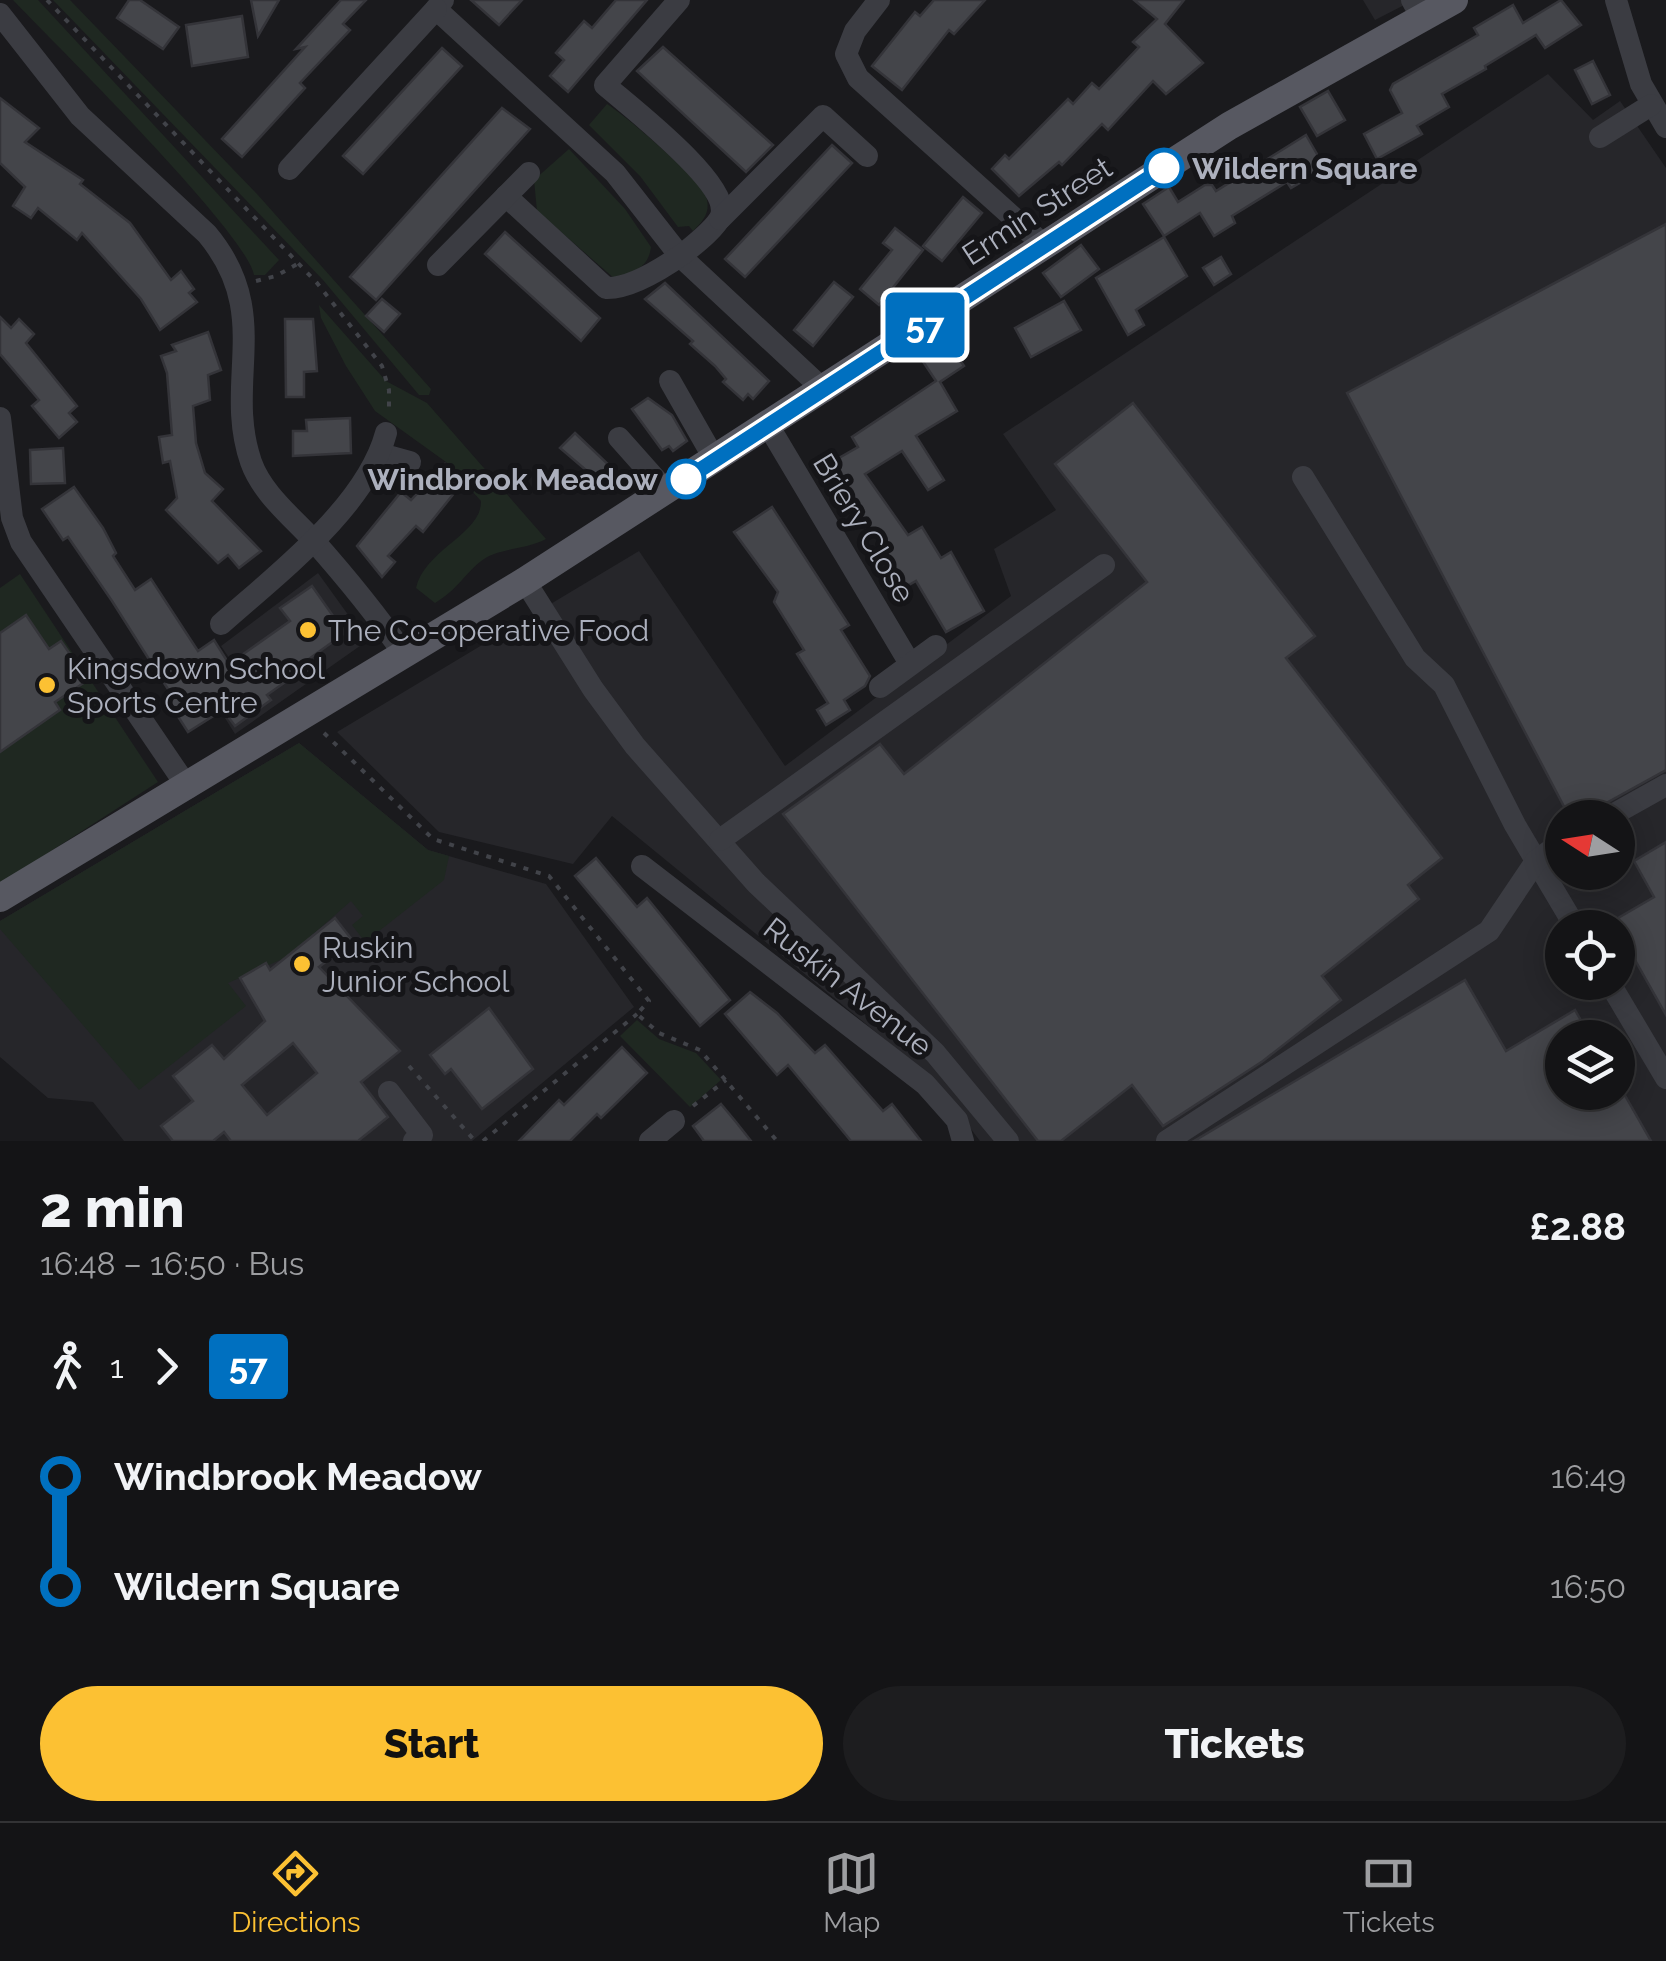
<!DOCTYPE html>
<html lang="en">
<head>
<meta charset="utf-8">
<style>
  :root { --surface:#141416; --page:#1d1d1f; --text:#f1f3f6; --muted:#9d9ea1; --line:#333335; --accent:#fcc133 }
  body { margin:0; font-family:Raleway,sans-serif; background:var(--page); color:var(--text); height:100vh; display:flex; flex-direction:column; font-size:38px; white-space:nowrap }
  * { box-sizing:border-box; margin:0 }
  p { font-size:32px; color:var(--muted) }
  .icon { flex:none; width:55px; height:55px; fill:none; stroke:currentColor; stroke-width:2; stroke-linecap:round; stroke-linejoin:round }
  .map { position:relative; height:1141px; overflow:hidden }
  .side { display:flex; flex-direction:column; background:var(--surface); flex:1 }
  .side>* { flex:none }
  .badge { padding:0 20px; border-radius:8px; font-size:35px; line-height:65px }
  .needle { width:65px; rotate:282deg }
  .tools { position:absolute; left:1545px; top:800px; display:grid; gap:20px }
  .tools a { display:grid; place-items:center; width:90px; height:90px; border-radius:50%; background:var(--surface); box-shadow:0 5px 25px #0003,0 0 0 2px var(--line); font-size:50px }
  .map>.badge { position:absolute; translate:-50% -50%; box-shadow:0 0 0 5px #fff }
  .legs { display:flex; align-items:center; gap:15px; height:110px; padding:0 40px; font-size:32px }
  .legs p { margin-inline-start:auto }
  .head { display:flex; align-items:center; justify-content:space-between; height:170px; padding:0 40px }
  h1 { font-size:55px; font-weight:800; line-height:75px }
  .action { display:flex; gap:20px; margin-top:auto; padding:20px 40px }
  .action a { flex:1; height:115px; border-radius:60px; background:var(--accent); color:#111; font-size:40px; font-weight:800; line-height:115px; text-align:center }
  .action a+a { background:var(--page); color:var(--text) }
  ul { padding:0 40px; list-style:none }
  li { display:flex; align-items:center; gap:35px; height:110px; font-size:38px }
  li i { display:grid; place-items:center; width:15px; height:100%; margin:0 12px; background:currentColor }
  li i::after { content:''; width:25px; height:25px; margin:-12px; border:8px solid; border-radius:50%; background:var(--surface) }
  li p { margin-inline-start:auto }
  li:first-child i { background:linear-gradient(#0000 50%,currentColor 0) }
  li:last-child i { background:linear-gradient(currentColor 50%,#0000 0) }
  .tab-bar { display:flex; justify-content:space-around; align-items:center; height:140px; border-top:2px solid var(--line); background:var(--surface); font-size:28px; color:var(--muted) }
  .tab-bar a { display:grid; justify-items:center; gap:5px }
  .tab-bar .current { color:var(--accent) }
  .map>svg:first-child { display:block }
  .built { fill:#26262a; fill-rule:evenodd }
  .green { fill:#1f2821 }
  .building { fill:#44454a; stroke:#343439; stroke-width:2.5; fill-rule:evenodd }
  .lines { fill:none; stroke-linecap:round; stroke-linejoin:round }
  .path { stroke:#414349; stroke-width:4; stroke-dasharray:5 8; stroke-linecap:butt }
  .minor { stroke:#3b3c42; stroke-width:22 }
  .major { stroke:#575861; stroke-width:28 }
  .line-1-casing { stroke:#fff; stroke-width:22 }
  .line-1 { stroke:#0070c0; stroke-width:15 }
  .stop-1-dot { fill:#fff; stroke:#0070c0; stroke-width:5 }
  .poi-dot { fill:#fcc133; stroke:#151518; stroke-width:4 }
  .labels { text-anchor:middle; dominant-baseline:central; stroke-width:10; stroke-linejoin:round; paint-order:stroke }
  .stop-label { font-size:30px; font-weight:bold; fill:#acb0bd; stroke:#151518; text-anchor:start }
  .street-label { font-size:30px; fill:#acb0bd; stroke:#151518 }
  .poi-label { font-size:30px; fill:#acb0bd; stroke:#151518; text-anchor:start }
</style>
</head>
<body>
<div class="map">
<svg width="1666" height="1141" viewBox="0 0 1666 1141">
  <rect width="100%" height="100%" fill="#1a1a1d"/>
  <g class="built">
    <polygon points="1363,0 1414,0 1375,20"/>
    <path d="M1548 74 1593 120 1620 101 1666 168V1141H980L933 1079 612 816 573 864 439 832 337 732 639 551 785 766 1011 596 994 549 1056 510 1003 434ZM1562 818H1618V872H1562ZM1562 928H1618V982H1562ZM1562 1038H1618V1092H1562Z"/>
    <polygon points="318,573 367,641 235,734 210,694 238,671 221,646"/>
    <polygon points="299,743 428,850 546,884 634,1007 472,1141 124,1141 93,1102 48,1098 0,1057 0,921"/>
  </g>
  <g class="green">
    <path d="M13 0H38L279 260 265 275H254C246 232 55 44 13 0Z"/>
    <polygon points="53,0 70,0 257,194 431,389 429,395 419,395 323,280"/>
    <path d="M607 104C626 116 700 179 706 196 711 212 704 220 693 231L689 226 678 227 640 176 589 125Z"/>
    <path d="M569 149 625 209 651 247C648 269 634 271 615 279L537 211 534 180Z"/>
    <path d="M319 305 386 381 427 403 546 539C525 550 500 548 484 559 465 572 459 589 435 603L416 588C425 549 482 534 481 501L446 462 375 411 346 366 321 318Z"/>
    <polygon points="20,574 158,782 0,884 0,588"/>
    <polygon points="299,743 428,850 449,856 444,880 365,942 352,925 363,916 351,901 287,957 228,983 246,1006 139,1090 0,929 0,921"/>
    <polygon points="637,1020 659,1039 696,1053 721,1080 690,1107 620,1036"/>
  </g>
  <g class="building">
    <polygon points="129,0 140,0 179,27 163,49 117,18"/>
    <polygon points="251,0 279,0 258,36"/>
    <polygon points="341,0 366,0 343,24 350,30 300,83 305,88 242,157 222,139 305,47 296,49"/>
    <polygon points="471,0 522,0 499,25"/>
    <polygon points="616,0 647,0 568,92 550,76 564,60 556,53 584,21 592,28"/>
    <polygon points="934,0 985,0 954,34 949,30 902,90 872,66 915,12 920,16"/>
    <polygon points="1134,0 1184,0 1165,24 1203,63 1166,94 1153,81 1108,130 1102,124 1062,165 1059,162 1019,196 992,169 1005,155 1009,159 1068,99 1073,104 1092,83 1099,89 1139,47 1133,42 1157,19"/>
    <polygon points="1561,0 1581,25 1545,48 1536,35 1485,66 1486,69 1442,94 1449,107 1417,126 1422,134 1377,159 1364,134 1402,113 1390,90 1393,84 1478,35 1474,28 1513,5 1523,23"/>
    <polygon points="242,16 248,57 192,66 186,25"/>
    <polygon points="663,47 773,145 746,172 637,71"/>
    <polygon points="442,48 462,66 363,174 343,156"/>
    <polygon points="1593,61 1610,95 1592,104 1575,70"/>
    <polygon points="1328,91 1345,120 1317,136 1300,107"/>
    <polygon points="0,98 39,128 25,142 83,180 80,184 130,223 171,280 181,271 194,289 189,293 197,302 160,330 141,299 82,233 77,240 38,208 31,218 13,206 25,187 0,163"/>
    <polygon points="502,108 530,129 376,300 350,277"/>
    <polygon points="1306,135 1325,168 1291,188 1287,182 1232,216 1235,223 1214,236 1200,213 1164,236 1143,204 1169,187 1178,202 1205,185 1212,185 1216,191"/>
    <polygon points="832,145 852,163 745,277 725,259"/>
    <polygon points="963,197 982,213 942,261 923,246"/>
    <polygon points="1666,224 1666,770 1579,818 1570,818 1347,393"/>
    <polygon points="895,228 923,250 879,305 860,289 892,250 883,243"/>
    <polygon points="505,232 600,318 581,341 485,254"/>
    <polygon points="1164,237 1187,276 1136,310 1144,325 1128,335 1096,278"/>
    <polygon points="1081,245 1099,269 1061,297 1043,273"/>
    <polygon points="1221,257 1231,274 1214,285 1203,268"/>
    <polygon points="834,282 853,297 813,346 794,330"/>
    <polygon points="665,283 769,381 753,399 748,394 743,400 723,382 726,379 715,366 690,344 693,341 645,299"/>
    <polygon points="382,299 400,314 384,332 366,316"/>
    <polygon points="1064,301 1081,330 1031,357 1015,328"/>
    <polygon points="0,317 11,328 19,319 34,334 26,343 77,406 69,413 77,422 59,438 32,406 39,400 0,354"/>
    <polygon points="285,319 313,319 317,371 304,372 304,397 286,397"/>
    <polygon points="208,332 221,370 208,375 210,400 193,406 196,443 205,473 223,489 212,501 261,551 239,568 228,555 218,563 166,510 177,498 170,461 163,463 159,437 172,435 167,373 161,356 176,351 172,345"/>
    <polygon points="944,337 964,366 940,382 957,411 916,436 944,480 928,490 902,451 865,474 908,535 922,527 941,558 951,552 984,611 946,632 916,581 907,586 874,534 871,536 832,462 858,447 852,437 936,381 918,354"/>
    <polygon points="648,398 672,415 687,441 673,451 669,446 662,450 632,409"/>
    <polygon points="1133,403 1315,636 1286,658 1442,858 1408,885 1419,899 1322,976 1341,1000 1263,1061 1163,1126 1132,1085 1061,1141 1038,1141 783,814 880,744 904,774 1147,582 1055,464"/>
    <polygon points="350,418 351,453 293,456 293,431 307,431 306,420"/>
    <polygon points="575,433 613,469 600,482 560,448"/>
    <polygon points="63,448 65,483 31,484 30,450"/>
    <polygon points="445,464 463,482 423,532 416,526 388,556 395,562 382,577 357,546 401,492 411,500"/>
    <polygon points="74,487 103,528 116,553 113,556 135,590 151,579 198,651 214,640 229,664 290,621 280,608 312,586 345,633 295,669 298,673 267,695 271,700 235,726 223,710 188,732 168,701 173,697 112,601 68,537 63,540 42,509"/>
    <polygon points="772,507 849,625 841,630 870,676 865,686 844,700 850,710 826,725 817,710 828,703 797,654 804,650 774,602 778,592 734,532"/>
    <polygon points="26,615 49,649 61,641 88,680 55,702 60,710 0,752 0,633"/>
    <polygon points="1666,842 1666,1015 1613,921 1654,897 1634,861"/>
    <polygon points="596,858 637,907 647,898 730,1000 700,1026 575,876"/>
    <path d="M335 918 353 941 319 967 400 1051 361 1082 388 1117 358 1141H231L224 1132 213 1141H173L161 1126 193 1101 173 1076 212 1045 224 1059 265 1021 240 978 266 963 270 970ZM293 1043 317 1073 267 1115 242 1085Z"/>
    <polygon points="1465,980 1506,1051 1575,1010 1591,1038 1562,1038 1562,1092 1623,1092 1651,1141 1194,1141"/>
    <polygon points="750,992 777,1013 815,1053 825,1045 883,1111 892,1104 921,1141 851,1141 788,1065 777,1075 725,1014"/>
    <polygon points="489,1008 533,1069 482,1109 451,1069 445,1074 430,1055"/>
    <polygon points="622,1047 647,1073 601,1118 597,1114 570,1141 519,1141 559,1100 564,1105"/>
    <polygon points="721,1104 736,1122 751,1141 704,1141 693,1126"/>
  </g>
  <g class="lines">
    <g class="path">
      <polyline points="47,0 317,283 382,366 389,390 389,413"/>
      <polyline points="256,281 276,276 299,263"/>
      <polyline points="324,733 433,839 549,876 649,1001 637,1014 659,1033 700,1050 777,1141"/>
      <polyline points="409,1066 475,1141"/>
      <polyline points="693,1106 726,1080"/>
      <polyline points="483,1141 637,1014"/>
    </g>
    <g class="minor">
      <polyline points="443,0 436,9 615,173 680,256 825,391"/>
      <polyline points="879,0 855,31 846,54 858,78 1045,246"/>
      <polyline points="1412,0 1422,18"/>
      <polyline points="1616,0 1641,84 1666,127"/>
      <path d="M0 14 80 116 207 234C274 314 223 381 251 462 262 493 291 516 313 540 345 576 376 614 404 654"/>
      <polyline points="1600,137 1651,105"/>
      <polyline points="289,169 436,9"/>
      <path d="M506 196 606 288C630 289 663 268 683 254 694 245 716 228 721 216 731 184 629 106 605 85L679 0"/>
      <polyline points="720,219 823,116 867,156"/>
      <polyline points="438,265 529,173"/>
      <polyline points="670,381 715,460"/>
      <polyline points="0,418 12,518 21,542 188,788"/>
      <polyline points="768,425 909,662"/>
      <polyline points="619,438 667,492"/>
      <polyline points="381,454 410,462"/>
      <polyline points="1303,477 1415,658 1444,685 1515,825 1576,928"/>
      <polyline points="525,581 593,689 635,746 756,883 935,1053 1008,1141"/>
      <path d="M221 624C277 574 366 507 386 433"/>
      <polyline points="880,687 936,646"/>
      <polyline points="1607,818 1666,785"/>
      <polyline points="720,840 1104,565"/>
      <polyline points="642,866 925,1084 957,1120 963,1141"/>
      <polyline points="1609,982 1666,1078"/>
      <polyline points="389,1092 422,1135 414,1141"/>
      <polyline points="650,1141 674,1121"/>
      <polyline points="1167,1141 1489,931 1536,861 1562,842"/>
    </g>
    <polyline class="major" points="0,898 525,581 1229,126 1454,0"/>
  </g>
  <g class="lines">
    <defs>
      <polyline id="line-1" points="686,479 1164,168"/>
    </defs>
    <use href="#line-1" class="line-1-casing"/>
    <use href="#line-1" class="line-1"/>
  </g>
  <g class="stop-1-dot">
    <circle cx="1164" cy="168" r="18"/>
    <circle cx="686" cy="479" r="18"/>
  </g>
  <g class="poi-dot">
    <circle cx="308" cy="630" r="10"/>
    <circle cx="47" cy="685" r="10"/>
    <circle cx="302" cy="964" r="10"/>
  </g>
  <g class="labels">
    <g class="stop-label">
      <text x="1192" y="168">Wildern Square</text>
      <text x="658" y="479" text-anchor="end">Windbrook Meadow</text>
    </g>
    <g class="street-label">
      <text transform="translate(1037 211) rotate(-33)">Ermin Street</text>
      <text transform="translate(864 528) rotate(59)">Briery Close</text>
      <text transform="translate(848 987) rotate(38)">Ruskin Avenue</text>
    </g>
    <g class="poi-label">
      <text x="328" y="630">The Co-operative Food</text>
      <text x="67" y="668">Kingsdown School<tspan x="67" dy="34">Sports Centre</tspan></text>
      <text x="322" y="947">Ruskin<tspan x="322" dy="34">Junior School</tspan></text>
    </g>
  </g>
</svg>
<div class="tools">
<a><svg class="needle" viewBox="-14 -14 28 28"><path d="M0-13l5 13h-10z" fill="#e53935"/><path d="M0 13l5-13h-10z" fill="#9d9ea1"/></svg></a>
<a><svg class="icon" aria-label="locate" viewBox="0 0 24 24"><circle cx="12" cy="12" r="6"/><path d="M12 2v4M12 18v4M2 12h4M18 12h4"/></svg></a>
<a><svg class="icon" aria-label="layers" viewBox="0 0 24 24"><path d="M12 4l9 5-9 5-9-5zM3 14l9 5 9-5"/></svg></a>
</div>
<b class="badge" style="left:925px;top:325px;background:#0070c0;color:#fff">57</b>
</div>
<section class="side">
<div class="head"><div><h1>2 min</h1><p>16:48 – 16:50 · Bus</p></div><b>£2.88</b></div>
<div class="legs"><svg class="icon" aria-label="walk" viewBox="0 0 24 24"><circle cx="13" cy="4" r="2"/><path d="M13 8l-2 6 4 7M11 14l-3 7M7 12l3-4h3l4 4"/></svg>1<svg class="icon" aria-label="forward" viewBox="0 0 24 24"><path d="M9 5l7 7-7 7"/></svg><b class="badge" style="background:#0070c0;color:#fff">57</b></div>
<ul>
<li><i style="color:#0070c0"></i><b>Windbrook Meadow</b><p>16:49</p></li>
<li><i style="color:#0070c0"></i><b>Wildern Square</b><p>16:50</p></li>
</ul>
<div class="action"><a>Start</a><a>Tickets</a></div>
</section>
<nav class="tab-bar">
<a class="current"><svg class="icon" aria-label="directions" viewBox="0 0 24 24"><path d="M12 3l9 9-9 9-9-9zM9 14v-3h6M13 9l2 2-2 2"/></svg>Directions</a>
<a><svg class="icon" aria-label="map" viewBox="0 0 24 24"><path d="M3 6l6-2 6 2 6-2v14l-6 2-6-2-6 2zM9 4v14M15 6v14"/></svg>Map</a>
<a><svg class="icon" aria-label="tickets" viewBox="0 0 24 24"><path d="M3 7h18v10H3zM15 7v10"/></svg>Tickets</a>
</nav>
</body>
</html>
